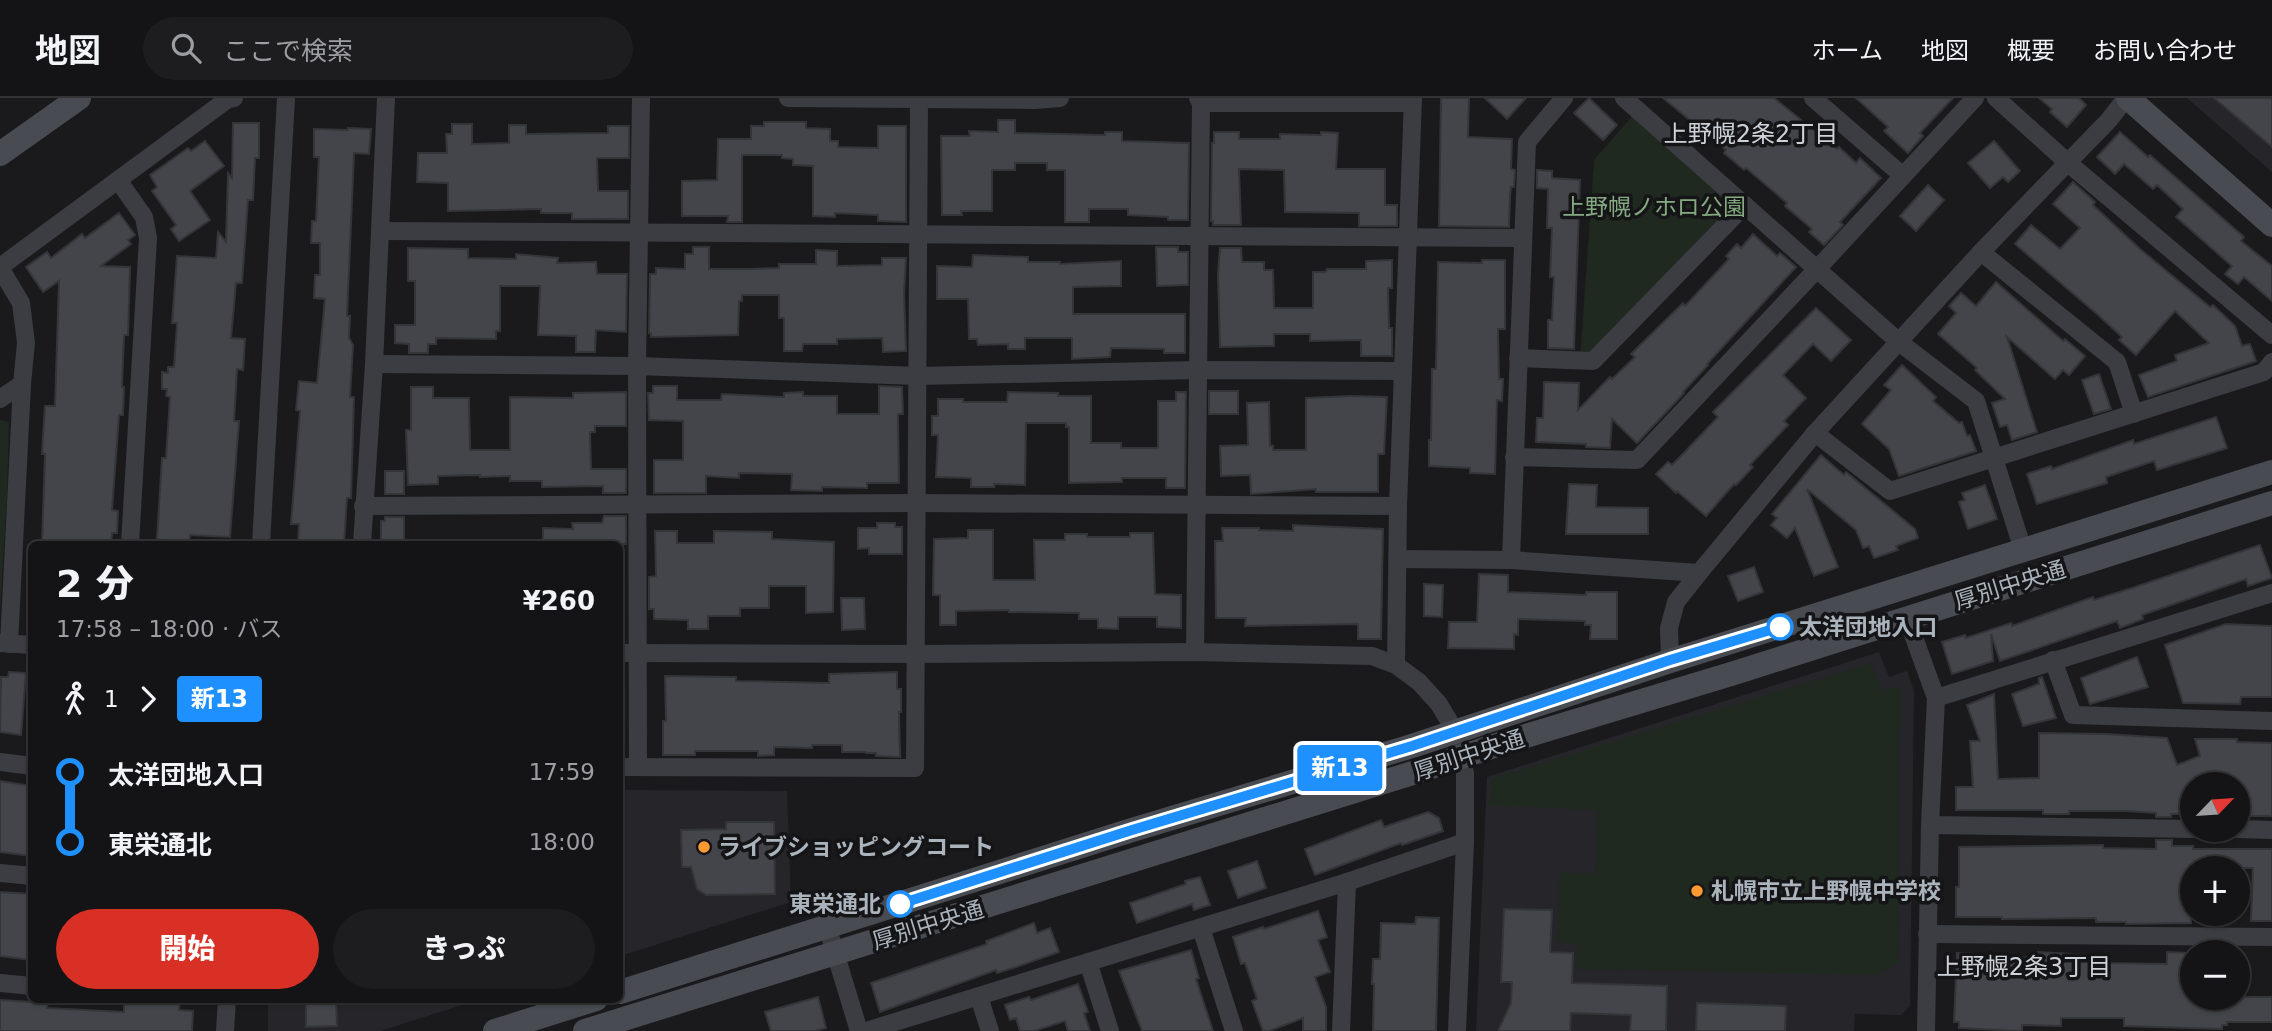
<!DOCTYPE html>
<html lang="ja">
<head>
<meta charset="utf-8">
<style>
  :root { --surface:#141416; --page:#1d1d1f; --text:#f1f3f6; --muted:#9d9ea1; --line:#333335; --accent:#d93025 }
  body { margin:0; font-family:"DejaVu Sans","Noto Sans JP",sans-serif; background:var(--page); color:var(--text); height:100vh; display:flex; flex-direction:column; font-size:26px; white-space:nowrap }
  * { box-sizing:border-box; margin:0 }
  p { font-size:23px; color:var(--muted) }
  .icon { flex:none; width:38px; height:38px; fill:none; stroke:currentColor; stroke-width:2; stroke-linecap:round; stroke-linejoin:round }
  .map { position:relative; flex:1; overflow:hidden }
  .drawer { position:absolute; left:28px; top:443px; width:595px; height:462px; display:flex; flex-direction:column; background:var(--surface); border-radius:10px; box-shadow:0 2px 5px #0004,0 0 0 2px var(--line) }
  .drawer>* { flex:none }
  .badge { padding:0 14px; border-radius:5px; font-size:24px; line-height:46px }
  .needle { width:46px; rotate:65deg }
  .tools { position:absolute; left:2180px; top:674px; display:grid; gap:14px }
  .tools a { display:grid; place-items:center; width:70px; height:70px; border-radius:50%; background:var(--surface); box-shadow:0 2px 5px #0004,0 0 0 2px var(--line); font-size:35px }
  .map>.badge { position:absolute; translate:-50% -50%; box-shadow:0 0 0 4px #fff }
  .legs { display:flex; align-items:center; gap:10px; height:77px; padding:0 28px; font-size:23px }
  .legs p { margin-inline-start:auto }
  .headline { display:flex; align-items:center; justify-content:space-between; height:119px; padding:0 28px }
  h1 { font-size:38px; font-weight:800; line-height:52px }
  .button { display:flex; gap:14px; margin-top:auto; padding:14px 28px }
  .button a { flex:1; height:80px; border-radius:42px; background:var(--accent); color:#fff; font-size:28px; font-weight:800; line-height:80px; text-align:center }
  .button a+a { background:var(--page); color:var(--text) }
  ul { padding:0 28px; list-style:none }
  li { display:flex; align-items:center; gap:24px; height:70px; font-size:26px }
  li i { display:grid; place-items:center; width:10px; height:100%; margin:0 9px; background:currentColor }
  li i::after { content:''; width:18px; height:18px; margin:-9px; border:5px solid; border-radius:50%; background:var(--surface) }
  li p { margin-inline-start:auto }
  li:first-child i { background:linear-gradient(#0000 50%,currentColor 0) }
  li:last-child i { background:linear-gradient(currentColor 50%,#0000 0) }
  header { display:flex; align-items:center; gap:42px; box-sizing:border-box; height:98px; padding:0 35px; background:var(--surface); border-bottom:2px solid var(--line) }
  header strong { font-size:33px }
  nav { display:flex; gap:38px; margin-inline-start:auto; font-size:24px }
  .search { width:490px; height:63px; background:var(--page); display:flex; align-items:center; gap:18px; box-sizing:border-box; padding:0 24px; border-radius:38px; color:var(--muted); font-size:26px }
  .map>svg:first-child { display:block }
  .built { fill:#26262a }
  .green { fill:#1f291f }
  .building { fill:#44454a; stroke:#343539; stroke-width:2 }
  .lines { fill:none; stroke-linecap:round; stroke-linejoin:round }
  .street { stroke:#3b3d42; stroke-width:18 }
  .secondary { stroke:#484c52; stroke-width:24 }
  .line-1-casing { stroke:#fff; stroke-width:16 }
  .line-1 { stroke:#1e90ff; stroke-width:10 }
  .stop-1-dot { fill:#fff; stroke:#1e90ff; stroke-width:3.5 }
  .poi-dot { fill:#ff9930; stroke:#151518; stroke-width:2.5 }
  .labels { text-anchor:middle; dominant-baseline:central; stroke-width:7; stroke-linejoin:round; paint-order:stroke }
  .park-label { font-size:23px; fill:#85aa81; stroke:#151518 }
  .street-label { font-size:23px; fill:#abb4bd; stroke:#151518 }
  .stop-label { font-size:23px; font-weight:bold; fill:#abb4bd; stroke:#151518; text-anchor:start }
  .poi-label { font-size:23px; font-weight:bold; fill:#abb4bd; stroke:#151518; text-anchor:start }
  .neighbourhood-label { font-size:24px; fill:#cdd2d9; stroke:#151518 }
</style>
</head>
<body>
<header>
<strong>地図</strong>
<div class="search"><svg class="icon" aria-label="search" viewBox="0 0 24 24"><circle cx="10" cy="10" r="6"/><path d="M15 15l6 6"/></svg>ここで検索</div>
<nav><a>ホーム</a><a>地図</a><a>概要</a><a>お問い合わせ</a></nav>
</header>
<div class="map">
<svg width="2272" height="933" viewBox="0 0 2272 933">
  <rect width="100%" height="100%" fill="#1a1a1d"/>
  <g class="built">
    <polygon points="2187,0 2272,0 2272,74"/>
    <polygon points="1879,554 1889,579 1907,573 1914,593 1910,908 1901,917 1855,916 1854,933 1476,933 1487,679"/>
    <polygon points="620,692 787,693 791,804 620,858"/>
    <polygon points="268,901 481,901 380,933 268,933"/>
  </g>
  <g class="green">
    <polygon points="1638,12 1745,107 1593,263 1580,263 1594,62"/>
    <polygon points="0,322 9,324 7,402 0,514"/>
    <polygon points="1871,565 1882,593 1900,588 1898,866 1875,877 1577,871 1578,846 1556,844 1560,774 1595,776 1597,712 1490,707 1491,681"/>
  </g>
  <g class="building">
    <polygon points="1441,0 1469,0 1468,39 1512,41 1511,71 1515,72 1514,89 1511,89 1510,98 1509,129 1439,128"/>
    <polygon points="1485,0 1526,0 1507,21"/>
    <polygon points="1589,0 1617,27 1603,42 1574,15"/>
    <polygon points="1663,0 1774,0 1837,51 1839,49 1856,65 1860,60 1881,80 1840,124 1843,127 1824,147 1809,134 1812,131 1785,108 1787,105 1746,70 1744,72 1724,55 1726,52"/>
    <polygon points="1856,0 1953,0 1920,35 1923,38 1908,55 1884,33 1888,29"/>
    <polygon points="2039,0 2079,0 2086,7 2067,29 2050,14 2052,11"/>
    <polygon points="2214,0 2272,0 2272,49"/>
    <polygon points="998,22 1015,22 1015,35 1105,37 1105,34 1122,34 1122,43 1189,45 1188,122 1168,122 1168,119 1128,117 1128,111 1089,111 1089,124 1065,124 1065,72 1047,72 1047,65 1015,65 1015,72 992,72 992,113 961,113 962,117 942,117 941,38 970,38 969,33 998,34"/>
    <polygon points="764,24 806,24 806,30 830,31 830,43 838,43 838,49 878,50 878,28 906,28 906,124 878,123 878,117 835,115 835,119 813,118 813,68 793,67 793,61 782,60 782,57 742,57 742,124 727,124 728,118 682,118 682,83 717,82 718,41 751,41 751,28 764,28"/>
    <polygon points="233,25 259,25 259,60 255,60 253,102 248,102 242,185 236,185 231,240 245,241 243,272 237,271 234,323 239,323 230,439 190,437 189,446 163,446 163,442 157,441 162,360 166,360 170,299 166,298 167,291 162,291 162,274 168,275 168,269 174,269 177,225 172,225 177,158 216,160 218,134 226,144 228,75 232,80"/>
    <polygon points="452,26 472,26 472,46 509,45 509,27 526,27 526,36 608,35 608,28 629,28 629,60 597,60 598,93 628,93 628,121 572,121 572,115 541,115 541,111 448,113 448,85 417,84 418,55 447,55 446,36 452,36"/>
    <polygon points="348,30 371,31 369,56 354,55 347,218 350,218 349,240 353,247 350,299 354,299 351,400 347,400 344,446 298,446 299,426 291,426 300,313 296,312 299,283 317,285 325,201 314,200 315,177 320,177 320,145 311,145 312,123 316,123 318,79 319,59 314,59 314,31 348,32"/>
    <polygon points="1214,34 1239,34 1239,41 1280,41 1280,36 1321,37 1321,34 1338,35 1336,71 1385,71 1385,107 1397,107 1397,128 1359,128 1359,115 1285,114 1284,72 1239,71 1241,127 1213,127 1213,123 1211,123 1212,45 1214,45"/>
    <polygon points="2120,34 2148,59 2150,57 2244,139 2241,143 2272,168 2272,203 2244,179 2238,186 2225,176 2232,168 2176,119 2183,111 2157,87 2153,91 2124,66 2115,76 2097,59"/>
    <polygon points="205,43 224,68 190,93 210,122 179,143 171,131 176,127 152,93 157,89 150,77 188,50 191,53"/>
    <polygon points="1994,43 2020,73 2008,84 2003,79 1990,90 1968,65"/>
    <polygon points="1537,72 1552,73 1552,80 1580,82 1574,251 1548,250 1548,222 1552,222 1554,179 1550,179 1552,130 1547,130 1548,91 1537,90"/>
    <polygon points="2073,84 2095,104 2093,107 2140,151 2210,209 2213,207 2235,228 2242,248 2250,246 2256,263 2148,299 2139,277 2177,263 2175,257 2209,245 2175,213 2136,257 2119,242 2122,239 2097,216 2015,146 2031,127 2060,151 2080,130 2053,106"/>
    <polygon points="1928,87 1944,102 1916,133 1900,118"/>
    <polygon points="119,115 135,137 128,142 131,146 101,168 130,169 128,237 124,237 122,289 124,289 123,317 119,317 112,412 118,413 117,435 112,435 111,446 70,444 70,446 42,446 45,356 42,356 45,308 55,308 59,183 43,194 26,169 47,154 51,160 82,136 85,140"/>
    <polygon points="1753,136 1777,158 1780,155 1796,169 1707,266 1708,267 1683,294 1684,295 1637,345 1612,321 1610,350 1586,349 1586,346 1536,344 1537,320 1543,320 1544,284 1579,285 1578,312 1610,279 1612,281 1635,259 1631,256 1683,205 1685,208 1729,161 1726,158 1737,146 1741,150"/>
    <polygon points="693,149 709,149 709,171 748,171 779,170 779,166 816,166 816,152 837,153 837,168 882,167 882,160 906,160 904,195 906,253 883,254 882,240 837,241 837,246 803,246 802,253 784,253 784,220 779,220 779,197 742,197 742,203 739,203 738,237 651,239 651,235 649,235 650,176 656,176 656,170 685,171 685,156 693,156"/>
    <polygon points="1156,149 1178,149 1178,154 1188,154 1188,187 1157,188"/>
    <polygon points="408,150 468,151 468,160 516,161 516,156 558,160 557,165 596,164 597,176 627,176 626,234 596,232 595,254 576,254 576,238 538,237 540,188 500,188 500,233 496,233 496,241 436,240 436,246 428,246 428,255 409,255 409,246 395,245 395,227 415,227 415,183 408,183"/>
    <polygon points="1220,150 1241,150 1242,164 1264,164 1264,172 1273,172 1274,210 1313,210 1313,174 1326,174 1327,171 1366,171 1366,163 1392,162 1392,190 1388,190 1389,230 1392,230 1392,258 1361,258 1361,242 1310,243 1310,236 1274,236 1274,248 1220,249 1218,176"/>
    <polygon points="973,157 1028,159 1028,164 1060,164 1060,166 1121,163 1121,188 1073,189 1073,216 1185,216 1185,255 1164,255 1164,251 1111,250 1110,259 1072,261 1072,240 1025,240 1025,251 1008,251 1008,246 978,247 977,241 969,241 968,201 937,201 937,168 972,169"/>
    <polygon points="1482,162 1505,162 1505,231 1498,231 1499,281 1503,281 1502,303 1497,302 1495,376 1470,375 1470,370 1429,368 1429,342 1431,342 1432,271 1436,271 1438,164 1482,165"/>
    <polygon points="1996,184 2063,243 2065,241 2085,258 2069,277 2063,272 2055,281 2007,239 2037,334 2012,342 2007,327 2000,329 1992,305 2005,301 1975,272 1977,270 1938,236 1956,215 1949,208 1961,195 1976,208"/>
    <polygon points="1816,210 1851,242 1831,263 1813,246 1783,277 1806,300 1784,323 1788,327 1750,367 1753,369 1736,387 1734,386 1706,418 1677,393 1676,395 1656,376 1668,364 1672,367 1679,360 1718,319 1713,314"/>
    <polygon points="1902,267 1936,299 1933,303 1959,325 1962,324 1967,338 1970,337 1976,353 1899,378 1889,351 1862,326 1891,292 1884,287"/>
    <polygon points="2099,276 2111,311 2094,316 2082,282"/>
    <polygon points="653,288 677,288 677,302 721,302 722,296 784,299 784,295 803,294 803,298 837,298 837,316 879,316 879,288 902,289 903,316 898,316 899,385 867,385 867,390 822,389 822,393 791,392 792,376 739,375 739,380 706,378 706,395 654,395 654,362 683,362 683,323 649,322 648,295 653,295"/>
    <polygon points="411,289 433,289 433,300 469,300 470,352 510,352 510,299 573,300 573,295 626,294 626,328 595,328 595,334 590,334 591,371 626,371 626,395 603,395 603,388 542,389 542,383 510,383 510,378 480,379 480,377 438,378 438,386 408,387 406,332 411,332"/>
    <rect x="1209" y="293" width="29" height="23"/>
    <polygon points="1008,294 1058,295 1058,298 1091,298 1091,345 1121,345 1121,350 1158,350 1158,303 1176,303 1176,294 1186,294 1185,390 1166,390 1166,380 1122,380 1122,384 1069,385 1069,329 1066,329 1066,325 1026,325 1025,387 994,386 994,389 971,389 971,380 936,379 938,337 932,337 932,318 938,318 938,301 963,301 963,304 1007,304"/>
    <polygon points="1352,298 1387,299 1384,356 1378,356 1378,394 1316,394 1316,391 1251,396 1250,377 1221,378 1220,348 1248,347 1247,305 1269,304 1270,348 1273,348 1273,352 1306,352 1306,300"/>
    <polygon points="2216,319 2227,350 2157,372 2154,363 2106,379 2107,385 2037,406 2027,376 2051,368 2052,371 2133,342 2134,346"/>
    <polygon points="1821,357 1844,377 1846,374 1915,431 1918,440 1896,448 1898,452 1874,460 1869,448 1863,450 1856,432 1807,391 1838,469 1814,478 1795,430 1787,440 1771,427 1777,420 1772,416"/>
    <rect x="385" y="373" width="19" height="23"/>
    <polygon points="1569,386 1597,387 1596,409 1648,410 1648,436 1566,436"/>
    <polygon points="1985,387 1997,421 1968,431 1959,404 1965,402 1962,395"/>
    <polygon points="604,418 626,418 626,446 543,446 543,430 573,431 572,425 602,425"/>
    <polygon points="385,419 404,419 404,446 381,446 381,423 385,423"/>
    <polygon points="877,425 895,425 895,429 902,429 902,456 869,456 869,450 858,451 858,430 877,430"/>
    <polygon points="1293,427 1383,431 1381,541 1358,541 1358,526 1245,528 1246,520 1216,520 1215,443 1223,443 1222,430 1259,430 1259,432 1293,433"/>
    <polygon points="968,432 993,432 993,482 1035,482 1034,442 1065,442 1065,436 1087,436 1087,439 1130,439 1130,435 1153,435 1155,496 1181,497 1181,530 1157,529 1157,519 1118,519 1118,531 1098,530 1098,521 1079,521 1079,515 1009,514 1009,512 956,513 956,527 940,527 940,497 933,497 934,441 968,440"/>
    <polygon points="655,433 677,433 677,445 714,445 714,433 772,434 772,441 834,444 833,514 806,515 806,488 769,488 769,510 740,510 740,518 708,518 708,531 688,531 688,522 654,521 654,511 649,511 649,479 656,478"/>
    <polygon points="2260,447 2272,480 2248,488 2246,481 2142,517 2143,521 2120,530 2117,523 2000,563 1991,536 1993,563 1952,576 1942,544 1965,537 1966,540 2011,525 2012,528 2093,499 2094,502 2132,490"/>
    <polygon points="1754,469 1763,494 1738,503 1728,478"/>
    <polygon points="1479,476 1508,477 1508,494 1586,497 1586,494 1617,494 1617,541 1590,541 1591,527 1585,527 1585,523 1518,521 1518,537 1514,536 1514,551 1448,550 1449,524 1477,524"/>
    <polygon points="1424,486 1443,487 1442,519 1424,518"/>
    <polygon points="841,500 864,500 865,531 842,532"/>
    <polygon points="2226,526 2272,528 2272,599 2241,599 2240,606 2183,605 2165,547"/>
    <polygon points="2137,559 2148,589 2090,606 2081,580"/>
    <polygon points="9,574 26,575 21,637 0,634 1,579 8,579"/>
    <polygon points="897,574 897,591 901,591 901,614 899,614 900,659 876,658 876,655 866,655 866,654 842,654 842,647 812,647 812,650 774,649 774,657 758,658 758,653 695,653 695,657 663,657 663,623 666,623 665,578 736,579 736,583 829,585 829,576"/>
    <polygon points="2042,579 2056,620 2023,628 2012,596 2039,586 2039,580"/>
    <polygon points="1994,596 1998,681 2039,680 2039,635 2106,636 2167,640 2177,667 2200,658 2195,641 2237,641 2237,644 2272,645 2272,718 2238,718 2238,686 2193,686 2193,716 2171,716 2171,719 2156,719 2156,715 2126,713 2069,713 2069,716 2043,716 2043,712 1956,712 1956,689 1973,689 1970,643 1980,643 1967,607"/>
    <polygon points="0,683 32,688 32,758 0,754"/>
    <polygon points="1428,714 1439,720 1443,733 1402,747 1401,745 1315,777 1305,751 1381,722 1384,729"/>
    <polygon points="726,724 774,724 775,796 706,797 697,791 691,769 682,769 681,732 726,731"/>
    <polygon points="2156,742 2172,742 2172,748 2193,748 2193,751 2272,751 2272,823 2251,823 2253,770 2193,770 2191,825 2126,826 2126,824 2096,824 2096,820 2002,821 2002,819 1956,819 1956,789 1959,789 1959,749 2103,747 2103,750 2156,751"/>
    <polygon points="1257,763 1266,790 1238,800 1228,773"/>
    <polygon points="1200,779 1210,807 1194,812 1192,806 1137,825 1130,805 1186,786 1185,783"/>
    <polygon points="0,794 32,796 32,862 0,858"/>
    <polygon points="1504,811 1552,812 1550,854 1573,855 1572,885 1667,888 1666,933 1630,933 1631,917 1571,915 1570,933 1498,933 1511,905 1512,884 1501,884"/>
    <polygon points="1318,813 1327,839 1318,842 1330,874 1315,879 1326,909 1326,933 1303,933 1303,920 1269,933 1263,933 1252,903 1257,901 1245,865 1241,866 1233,839 1263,829 1264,831"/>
    <polygon points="1416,819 1439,820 1436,933 1373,933 1374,886 1372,886 1373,861 1380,861 1381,825 1415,826"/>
    <polygon points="1034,825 1037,835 1050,830 1059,854 1016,869 997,875 996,872 880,914 871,885 987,846 986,843"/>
    <polygon points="1191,852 1199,880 1196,881 1213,933 1142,933 1119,873"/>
    <polygon points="2038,854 2107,858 2106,865 2167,866 2167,854 2190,855 2189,900 2242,901 2242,899 2272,899 2272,924 2227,924 2227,927 2222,927 2222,931 2124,928 2124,920 2061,920 2061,928 2022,927 2022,933 1959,930 1959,924 1954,924 1957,855 1978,856 1978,858 2038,860"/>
    <polygon points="1078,886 1088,914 1084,915 1090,933 1068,933 1065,923 1034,933 1020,933 1016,920 1010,922 1005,907 1029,899 1031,902"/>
    <polygon points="818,899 826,930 815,933 771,933 765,914"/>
    <polygon points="124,901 180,902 179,912 193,913 192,933 0,933 0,902 48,905 47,910 124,914"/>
    <polygon points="306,901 336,901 337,928 306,929"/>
    <polygon points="1697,905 1786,908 1785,933 1696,933"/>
  </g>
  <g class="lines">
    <g class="street">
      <polyline points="788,0 1035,2 1060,0"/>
      <polyline points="1198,0 1201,5 1412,5"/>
      <polyline points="1624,0 1899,244 1976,303 2023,452"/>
      <polyline points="1813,0 1903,78"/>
      <polyline points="1996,0 2067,64 2272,237"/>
      <polyline points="118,82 144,119 148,140 130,446"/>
      <polyline points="380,133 1523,140"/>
      <polyline points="1981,154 2117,264 2134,316"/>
      <polyline points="0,169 228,1 234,0"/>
      <polyline points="0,170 21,205 26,245 22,286 9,546"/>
      <polyline points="1518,260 1593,263 1745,107"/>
      <polyline points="374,266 637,268 918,278 1198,272 1403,273"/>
      <polyline points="0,301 22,286"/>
      <polyline points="1815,335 1890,393 2264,274 2272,264"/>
      <polyline points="1514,359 1637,362 1818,170 1975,0"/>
      <polyline points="363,408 917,405 1398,408"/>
      <polyline points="261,446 286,0"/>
      <polyline points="362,446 374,266 386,0"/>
      <polyline points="1398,461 1511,462 1699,475"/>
      <polyline points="1511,462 1527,44 1564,0"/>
      <polyline points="1907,520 1936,600 1930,727 1926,933"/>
      <polyline points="0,545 32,547"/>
      <polyline points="1195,554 1201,5"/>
      <polyline points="620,555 916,556 1195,554 1372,558 1396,567 1419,584 1439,606 1455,633 1462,660 1465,676 1465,744 1457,933"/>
      <polyline points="2053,562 2073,617 2272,623"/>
      <polyline points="1670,563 1669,530 1676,504 1699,475 1815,335 1981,154 2109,22 2126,0"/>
      <polyline points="1396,567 1398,408 1413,0"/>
      <polyline points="1936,600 2272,495"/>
      <polyline points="0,664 32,668"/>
      <polyline points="620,669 915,670 919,2"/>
      <polyline points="638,669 637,268 641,0"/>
      <polyline points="1930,727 2193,731"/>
      <polyline points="2238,731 2272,732"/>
      <polyline points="0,775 32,778"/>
      <polyline points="827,828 859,933"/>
      <polyline points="1201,830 1234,933"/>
      <polyline points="1927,836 2272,839"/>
      <polyline points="1088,864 1110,933"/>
      <polyline points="0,885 32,888"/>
      <polyline points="979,899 990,933"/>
      <polyline points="225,933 227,901"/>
      <polyline points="866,933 1347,784 1465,744"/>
      <polyline points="1341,933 1347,784"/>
    </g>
    <g class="secondary">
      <polyline points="2128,0 2272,127"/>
      <polyline points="0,56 79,0"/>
      <polyline points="620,894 1132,732 1412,648 1670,563 2272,374"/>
      <polyline points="495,933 596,901"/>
      <polyline points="585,933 1419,673 1506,644 1731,576 2272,405"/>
    </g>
  </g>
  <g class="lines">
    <defs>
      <polyline id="line-1" points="900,806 1132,732 1412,648 1670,562 1780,529"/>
    </defs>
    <use href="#line-1" class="line-1-casing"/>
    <use href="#line-1" class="line-1"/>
  </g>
  <g class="stop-1-dot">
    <circle cx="1780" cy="529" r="12"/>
    <circle cx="900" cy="806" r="12"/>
  </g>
  <g class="poi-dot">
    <circle cx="704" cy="749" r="7"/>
    <circle cx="1697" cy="793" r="7"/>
  </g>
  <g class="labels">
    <g class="park-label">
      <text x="1654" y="109">上野幌ノホロ公園</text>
    </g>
    <g class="street-label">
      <text transform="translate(2010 487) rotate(-17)">厚別中央通</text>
      <text transform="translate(1469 657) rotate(-18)">厚別中央通</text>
      <text transform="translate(928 827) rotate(-17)">厚別中央通</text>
    </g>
    <g class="stop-label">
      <text x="1799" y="529">太洋団地入口</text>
      <text x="881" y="806" text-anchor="end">東栄通北</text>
    </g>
    <g class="poi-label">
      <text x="718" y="749">ライブショッピングコート</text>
      <text x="1711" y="793">札幌市立上野幌中学校</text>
    </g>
    <g class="neighbourhood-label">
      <text x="1751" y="36">上野幌2条2丁目</text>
      <text x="2024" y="869">上野幌2条3丁目</text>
    </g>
  </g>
</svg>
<div class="tools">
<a><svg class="needle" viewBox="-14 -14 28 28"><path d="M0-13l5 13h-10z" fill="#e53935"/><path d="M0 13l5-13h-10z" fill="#9d9ea1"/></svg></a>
<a>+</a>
<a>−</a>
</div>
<b class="badge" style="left:1340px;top:670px;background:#1e90ff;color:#fff">新13</b>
<section class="drawer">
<div class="headline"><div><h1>2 分</h1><p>17:58 – 18:00 · バス</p></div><b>¥260</b></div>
<div class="legs"><svg class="icon" aria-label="walk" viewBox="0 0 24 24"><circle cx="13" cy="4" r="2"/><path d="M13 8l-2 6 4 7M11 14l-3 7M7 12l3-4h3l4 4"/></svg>1<svg class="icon" aria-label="forward" viewBox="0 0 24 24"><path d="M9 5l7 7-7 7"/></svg><b class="badge" style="background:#1e90ff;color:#fff">新13</b></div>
<ul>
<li><i style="color:#1e90ff"></i><b>太洋団地入口</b><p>17:59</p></li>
<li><i style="color:#1e90ff"></i><b>東栄通北</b><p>18:00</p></li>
</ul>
<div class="button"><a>開始</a><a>きっぷ</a></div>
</section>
</div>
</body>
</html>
